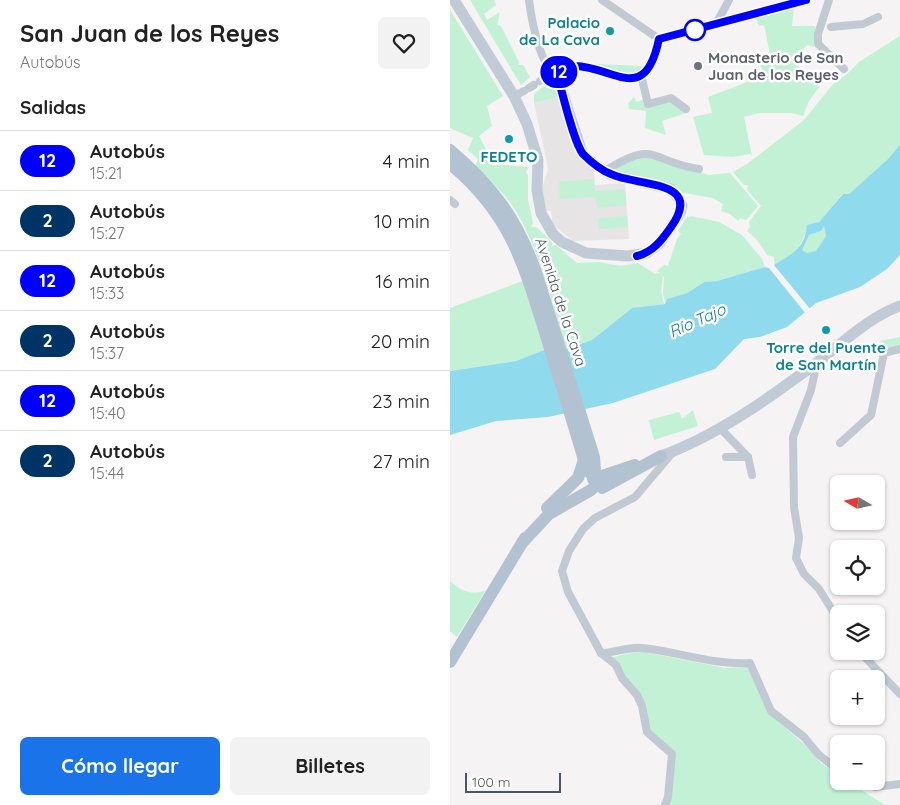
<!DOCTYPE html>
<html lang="es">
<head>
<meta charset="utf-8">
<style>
  :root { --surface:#fff; --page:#f2f2f2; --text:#222; --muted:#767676; --line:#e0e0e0; --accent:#1a73e8 }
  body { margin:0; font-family:Quicksand,sans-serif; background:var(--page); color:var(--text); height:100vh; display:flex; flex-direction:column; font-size:19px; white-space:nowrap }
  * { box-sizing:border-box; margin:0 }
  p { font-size:16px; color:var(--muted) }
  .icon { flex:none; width:28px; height:28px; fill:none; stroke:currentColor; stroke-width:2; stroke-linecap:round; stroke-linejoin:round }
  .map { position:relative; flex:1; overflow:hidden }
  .side { display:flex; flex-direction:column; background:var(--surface); width:450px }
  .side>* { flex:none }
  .badge { padding:0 10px; border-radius:16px; font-size:18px; line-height:32px }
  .needle { width:32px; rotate:279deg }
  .tools { position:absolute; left:380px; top:475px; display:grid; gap:10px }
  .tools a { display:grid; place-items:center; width:55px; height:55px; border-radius:8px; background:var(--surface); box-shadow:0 1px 4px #0004; font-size:25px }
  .scale { position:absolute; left:15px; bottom:12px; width:96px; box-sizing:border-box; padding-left:5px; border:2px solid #4a5661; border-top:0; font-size:14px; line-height:18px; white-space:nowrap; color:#4a5661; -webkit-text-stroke:4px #fff; paint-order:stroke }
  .map>.badge { position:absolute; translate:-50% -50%; box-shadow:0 0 0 2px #fff }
  h2 { padding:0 20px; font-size:19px; line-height:45px }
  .round { display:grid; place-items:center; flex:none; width:52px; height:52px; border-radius:8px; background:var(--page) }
  .overview { display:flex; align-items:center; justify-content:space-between; height:85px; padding:0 20px }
  h1 { font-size:24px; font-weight:800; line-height:38px }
  .button { display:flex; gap:10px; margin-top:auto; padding:10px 20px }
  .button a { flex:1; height:58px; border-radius:8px; background:var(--accent); color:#fff; font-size:20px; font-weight:800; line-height:58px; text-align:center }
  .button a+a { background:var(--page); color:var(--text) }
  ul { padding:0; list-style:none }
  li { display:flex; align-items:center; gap:15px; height:60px; padding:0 20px; border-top:1px solid var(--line) }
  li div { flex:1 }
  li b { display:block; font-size:19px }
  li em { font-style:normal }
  li .badge { min-width:55px; font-weight:700; text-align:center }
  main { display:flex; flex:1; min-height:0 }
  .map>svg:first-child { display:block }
  .education { fill:#e6e4e5 }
  .green { fill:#c3f1d5 }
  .water { fill:#90daee; fill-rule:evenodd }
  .pier { fill:#f5f3f3 }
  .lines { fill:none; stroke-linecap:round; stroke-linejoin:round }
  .street { stroke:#c1cad2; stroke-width:8 }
  .secondary { stroke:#c1cbd6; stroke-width:11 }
  .primary { stroke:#b3c2d1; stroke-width:12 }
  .line-casing { stroke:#fff; stroke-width:11 }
  .line { stroke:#00f; stroke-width:8 }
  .stop-dot { fill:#fff; stroke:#00f; stroke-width:2.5 }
  .culture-dot { fill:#0f9aa8; stroke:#fff; stroke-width:2 }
  .worship-dot { fill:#6b7280; stroke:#fff; stroke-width:2 }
  .labels { text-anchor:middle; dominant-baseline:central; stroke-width:5; stroke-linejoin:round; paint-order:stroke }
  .culture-label { font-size:15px; font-weight:bold; fill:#0d838f; stroke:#fff }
  .worship-label { font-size:15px; font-weight:bold; fill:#5b616d; stroke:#fff; text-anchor:start }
  .street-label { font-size:15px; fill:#4a5661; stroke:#fff }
  .water-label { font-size:16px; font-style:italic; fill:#0c7c9b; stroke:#fff }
</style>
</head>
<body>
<main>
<section class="side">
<div class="overview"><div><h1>San Juan de los Reyes</h1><p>Autobús</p></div><a class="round"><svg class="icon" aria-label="heart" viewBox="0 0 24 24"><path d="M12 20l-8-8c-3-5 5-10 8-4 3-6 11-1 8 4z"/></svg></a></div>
<h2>Salidas</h2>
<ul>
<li><span class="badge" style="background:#00f;color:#fff">12</span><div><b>Autobús</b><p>15:21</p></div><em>4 min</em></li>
<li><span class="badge" style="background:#003466;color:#fff">2</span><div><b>Autobús</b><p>15:27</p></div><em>10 min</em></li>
<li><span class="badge" style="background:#00f;color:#fff">12</span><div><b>Autobús</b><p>15:33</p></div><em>16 min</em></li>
<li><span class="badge" style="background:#003466;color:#fff">2</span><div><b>Autobús</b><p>15:37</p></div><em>20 min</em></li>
<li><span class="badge" style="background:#00f;color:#fff">12</span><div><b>Autobús</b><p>15:40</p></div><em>23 min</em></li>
<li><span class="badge" style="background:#003466;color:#fff">2</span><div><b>Autobús</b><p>15:44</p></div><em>27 min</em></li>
</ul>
<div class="button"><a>Cómo llegar</a><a>Billetes</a></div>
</section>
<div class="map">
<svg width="450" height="805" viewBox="0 0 450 805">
  <rect width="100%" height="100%" fill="#f5f3f3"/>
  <polygon class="education" points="113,96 128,157 144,170 145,185 175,183 179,239 123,241 100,222 102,220 101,211 95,211 92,188 98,170 97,163 84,103"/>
  <g class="green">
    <polygon points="20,0 44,0 46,5 34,14 37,20 50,12 47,25 51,26 69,62 68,65 73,65 80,77 71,85"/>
    <polygon points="344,5 342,26 365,26 364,47 357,45 343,61 370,86 359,101 353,116 342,113 309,113 294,117 302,156 300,154 283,157 254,155 243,117 262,113 258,97 315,75 308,61 320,54 314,25 309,26 305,16"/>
    <path d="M0 10 53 96 37 106 42 126 29 136 44 164 79 167 76 172 78 175V200L83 223 81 227H86L102 242V246L106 245 127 263 149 262 171 266 188 263 205 274 209 273 213 277 211 291 214 304 182 308 142 340 116 349C101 303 89 245 62 205 51 190 38 178 25 166L28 159 18 150 23 138 0 128Z"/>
    <polygon points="450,36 450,145 438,159 399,194 392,194 374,217 357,231 346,252 324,265 324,257 317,255 307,240 297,231 300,227 299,222 311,206 297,190 298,185 294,185 283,172 297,164 354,120 384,83 397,74 409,62"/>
    <polygon points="146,64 193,66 191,70 177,75 146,66"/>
    <polygon points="98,83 104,84 113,96 84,103 84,94"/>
    <polygon points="184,97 186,102 195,99 197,108 222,101 233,109 236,113 212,121 216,135 195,128 196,111 179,109 178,103"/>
    <polygon points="189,157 207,157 258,175 280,173 308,206 296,220 290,218 288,221 280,214 271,211 273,204 263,198 234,193 164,171 177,160"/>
    <polygon points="144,179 145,191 175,189 176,205 148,208 145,197 110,199 109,182"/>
    <polygon points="177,216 178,227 149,229 148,218"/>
    <polygon points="241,216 269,222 292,235 312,259 315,267 267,281 254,282 237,293 217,299 215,303 213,294 214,277 207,271 214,265 218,266 227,239 231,234 228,231 236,218"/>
    <polygon points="374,225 376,236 366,252 357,253 351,250 359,235 371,231"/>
    <polygon points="73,281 94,350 66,361 0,371 0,308"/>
    <polygon points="450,337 450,345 432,349 430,341"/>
    <polygon points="243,410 248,426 204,440 199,420 229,412 232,419"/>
    <path d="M0 581C11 591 22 596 36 590L7 637 0 631Z"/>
    <polygon points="190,651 275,668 299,667 323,717 354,744 371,763 389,776 389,781 397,781 435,805 215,805 222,754 201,737 192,706 162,660 163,657"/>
  </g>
  <path class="water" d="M450 145V255L437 269 410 287 366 303 337 327 310 337 294 339 265 369 163 403 98 417 46 421 0 435V371L66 361 94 350 116 349 142 340 182 308 215 304 217 299 237 293 254 282 267 281 315 267 319 268C339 255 355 251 357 225L369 222 393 194H399L438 159ZM374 226 376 236 366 251 357 253 352 250 359 235 371 231Z"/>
  <polygon class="pier" points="325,261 324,265 361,310 356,314 319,268 313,265 318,266"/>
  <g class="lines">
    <g class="street">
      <path d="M79 0C82 23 88 56 103 74"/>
      <polyline points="152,0 209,39"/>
      <polyline points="379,0 368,34 368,44 394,69"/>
      <polyline points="266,24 279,0"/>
      <polyline points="381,27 413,24 428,17"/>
      <polyline points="209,39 356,0"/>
      <polyline points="191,75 198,104 221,98 236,109"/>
      <path d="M90 81C100 76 114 66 126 66 166 68 195 105 209 39"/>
      <polyline points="79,88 84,85"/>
      <polyline points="64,96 74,91"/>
      <path d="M155 171C207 138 200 162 249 169"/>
      <polyline points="0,200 5,204"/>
      <polyline points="367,362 361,390 343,437 344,507 349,538 346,558 354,574 369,589 389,621"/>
      <polyline points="270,428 298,457 302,475"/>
      <polyline points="390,443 421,415 434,353 450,349"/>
      <polyline points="276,457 298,457"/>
      <polyline points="409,651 450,694"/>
      <path d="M151 653C164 653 180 646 193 648 229 652 263 665 300 663L321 711 354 737 368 754 389 771"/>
      <polyline points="406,781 425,787 450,784"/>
      <polyline points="215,805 218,797 222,754 197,732 192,706 187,695 172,678 166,665 151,653 118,592 112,571 119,551 133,529 145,518 185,497 224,451"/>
    </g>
    <g class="secondary">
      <polyline points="4,0 64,96 77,124 88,160 87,190 91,213 103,234 112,242 136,253 178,256 197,253 210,243 230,213 232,206 229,199 221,189 162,175 145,165 132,153 109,82 103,74"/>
      <path d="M211 456C266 436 318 399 365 364 392 344 417 318 450 306"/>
    </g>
    <g class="primary">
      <path d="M0 150C43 186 67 219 86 272L144 457 146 485 141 490 99 514 72 543"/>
      <path d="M0 164C61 214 74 265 96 336 109 378 122 419 134 460L140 473 157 484"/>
      <polyline points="143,479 185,465"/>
      <polyline points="152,488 211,456"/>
      <polyline points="97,508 128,478 134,460"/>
      <polyline points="0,662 75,538"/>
    </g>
  </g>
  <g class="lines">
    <defs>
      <path id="line" d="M187 256C203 252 212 240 221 227 255 179 188 187 161 174 150 170 141 162 133 154 124 143 114 98 109 82L103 74C110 71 117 66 125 66 165 67 195 106 209 39L356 0"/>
    </defs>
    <use href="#line" class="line-casing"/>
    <use href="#line" class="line"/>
  </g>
  <circle class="stop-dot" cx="245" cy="30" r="10"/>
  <g class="culture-dot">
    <circle cx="160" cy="31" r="5"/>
    <circle cx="59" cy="139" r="5"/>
    <circle cx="376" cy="330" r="5"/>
  </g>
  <circle class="worship-dot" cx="248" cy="66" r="5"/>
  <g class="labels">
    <g class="culture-label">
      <text x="150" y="22" text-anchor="end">Palacio<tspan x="150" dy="17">de La Cava</tspan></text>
      <text x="59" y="156">FEDETO</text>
      <text x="376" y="347">Torre del Puente<tspan x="376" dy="17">de San Martín</tspan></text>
    </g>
    <g class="worship-label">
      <text x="258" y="57">Monasterio de San<tspan x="258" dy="17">Juan de los Reyes</tspan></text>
    </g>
    <g class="street-label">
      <text transform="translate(111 302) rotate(72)">Avenida de la Cava</text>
    </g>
    <g class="water-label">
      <text transform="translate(247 320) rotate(-24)">Río Tajo</text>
    </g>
  </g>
</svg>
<div class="tools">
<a><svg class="needle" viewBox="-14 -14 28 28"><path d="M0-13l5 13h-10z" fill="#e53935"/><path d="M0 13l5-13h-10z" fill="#767676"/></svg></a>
<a><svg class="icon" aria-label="locate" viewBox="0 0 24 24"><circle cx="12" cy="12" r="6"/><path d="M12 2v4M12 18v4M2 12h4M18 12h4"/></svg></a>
<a><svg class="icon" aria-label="layers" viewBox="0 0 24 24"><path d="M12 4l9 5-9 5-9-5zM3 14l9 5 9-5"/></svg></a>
<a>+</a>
<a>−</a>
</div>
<div class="scale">100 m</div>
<b class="badge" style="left:109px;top:72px;background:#00f;color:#fff">12</b>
</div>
</main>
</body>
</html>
